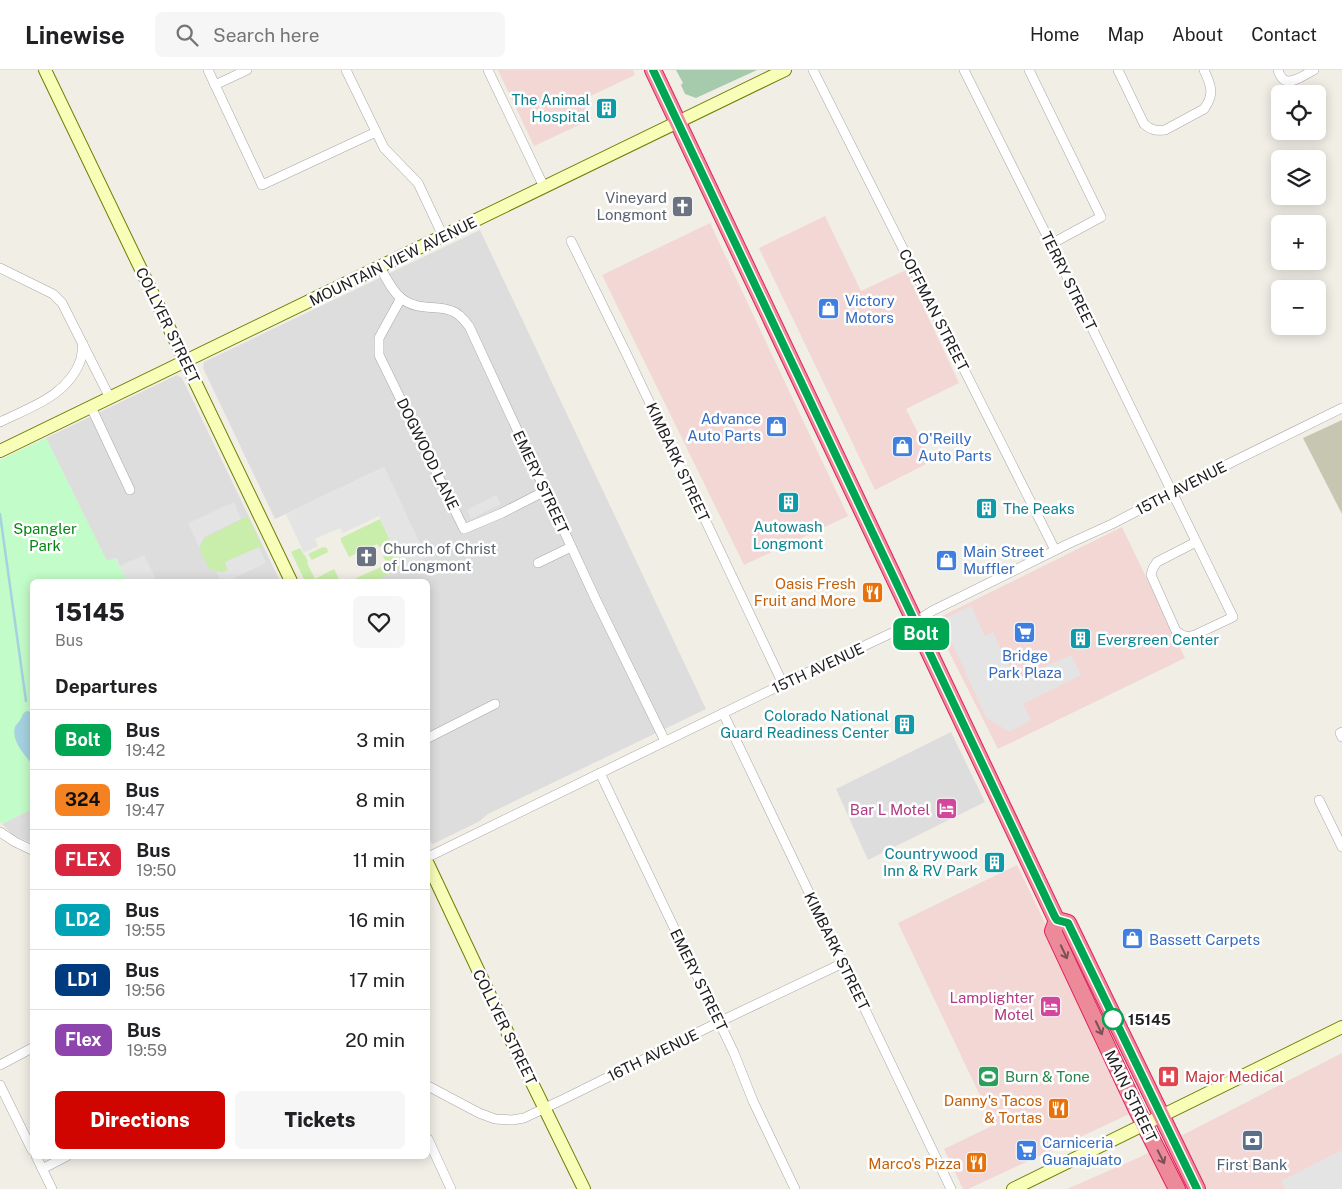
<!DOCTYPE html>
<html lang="en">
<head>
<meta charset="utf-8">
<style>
  :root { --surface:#fff; --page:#f6f6f6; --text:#202124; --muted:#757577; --line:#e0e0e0; --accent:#d00500 }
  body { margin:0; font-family:"Public Sans",sans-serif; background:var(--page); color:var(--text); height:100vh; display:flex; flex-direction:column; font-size:19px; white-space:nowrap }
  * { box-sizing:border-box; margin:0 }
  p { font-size:16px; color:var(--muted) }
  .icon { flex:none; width:28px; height:28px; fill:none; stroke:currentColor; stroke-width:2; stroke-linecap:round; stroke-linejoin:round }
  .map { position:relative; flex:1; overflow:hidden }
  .side { position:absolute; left:30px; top:509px; width:400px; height:580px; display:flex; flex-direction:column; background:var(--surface); border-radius:8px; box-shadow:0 2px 12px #0003 }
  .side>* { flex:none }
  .badge { padding:0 10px; border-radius:8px; font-size:18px; line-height:32px }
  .fabs { position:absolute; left:1271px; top:15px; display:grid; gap:10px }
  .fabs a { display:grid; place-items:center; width:55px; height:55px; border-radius:8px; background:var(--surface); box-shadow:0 2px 12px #0003; font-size:25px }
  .map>.badge { position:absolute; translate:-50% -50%; box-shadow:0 0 0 2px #fff }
  h2 { padding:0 25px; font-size:19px; line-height:45px }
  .round { display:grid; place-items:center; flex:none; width:52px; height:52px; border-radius:8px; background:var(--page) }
  .overview { display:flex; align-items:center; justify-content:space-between; height:85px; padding:0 25px }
  h1 { font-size:24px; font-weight:800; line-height:38px }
  .action { display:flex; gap:10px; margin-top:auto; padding:10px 25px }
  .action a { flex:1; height:58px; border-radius:8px; background:var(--accent); color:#fff; font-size:20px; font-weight:800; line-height:58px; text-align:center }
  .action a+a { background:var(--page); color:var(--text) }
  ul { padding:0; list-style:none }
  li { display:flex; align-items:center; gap:15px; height:60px; padding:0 25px; border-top:1px solid var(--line) }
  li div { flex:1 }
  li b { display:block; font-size:19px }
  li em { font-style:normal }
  li .badge { min-width:55px; font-weight:700; text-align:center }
  header { display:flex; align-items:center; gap:30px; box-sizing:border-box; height:70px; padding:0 25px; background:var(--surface); border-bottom:1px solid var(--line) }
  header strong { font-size:24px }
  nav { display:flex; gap:28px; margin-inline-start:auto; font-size:18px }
  .search { width:350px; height:45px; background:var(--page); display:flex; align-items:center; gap:12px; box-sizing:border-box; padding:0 18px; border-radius:8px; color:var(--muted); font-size:19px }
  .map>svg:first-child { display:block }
  .residential { fill:#dedddd }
  .commercial { fill:#f2d7d5 }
  .construction { fill:#c6c6b1 }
  .grass { fill:#c9edaa }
  .cemetery { fill:#a6cbac }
  .park { fill:#c2fcc8 }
  .parking { fill:#e4e4e4 }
  .water { fill:#a5d2e1 }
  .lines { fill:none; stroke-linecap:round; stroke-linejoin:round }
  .stream { stroke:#a5d2e1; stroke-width:2.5 }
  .street-casing { stroke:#a7a7a7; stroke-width:10 }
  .secondary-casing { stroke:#6e7e00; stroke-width:14 }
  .highway-casing { stroke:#e41e5d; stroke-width:18 }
  .street { stroke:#fff; stroke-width:9 }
  .secondary { stroke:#f8fdb8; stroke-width:12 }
  .highway { stroke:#ec8a9a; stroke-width:16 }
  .oneway { stroke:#7c5057 }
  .line-casing { stroke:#fff; stroke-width:11 }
  .line { stroke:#00a651; stroke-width:8 }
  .stop-dot { fill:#fff; stroke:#00a651; stroke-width:2.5 }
  .labels { text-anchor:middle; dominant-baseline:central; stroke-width:5; stroke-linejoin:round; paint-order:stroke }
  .culture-label { font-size:15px; fill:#0d838f; stroke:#fff; text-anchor:end }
  .worship-label { font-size:15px; fill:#5b616d; stroke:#fff; text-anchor:end }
  .street-label { font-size:15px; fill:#202020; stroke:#fff }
  .shop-label { font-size:15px; fill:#366cbe; stroke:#fff; text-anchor:start }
  .park-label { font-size:15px; fill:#068614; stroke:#fff }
  .food-label { font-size:15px; fill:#c56008; stroke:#fff; text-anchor:end }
  .hotel-label { font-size:15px; fill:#b23c85; stroke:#fff; text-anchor:end }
  .stop-label { font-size:15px; font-weight:bold; fill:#202020; stroke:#fff; text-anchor:start }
  .leisure-label { font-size:15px; fill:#27864d; stroke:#fff; text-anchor:start }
  .health-label { font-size:15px; fill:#be3a42; stroke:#fff; text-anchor:start }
  .service-label { font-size:15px; fill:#4e5e75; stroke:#fff }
</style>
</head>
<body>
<header>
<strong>Linewise</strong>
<div class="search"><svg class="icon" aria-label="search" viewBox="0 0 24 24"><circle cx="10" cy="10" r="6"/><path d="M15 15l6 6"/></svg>Search here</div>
<nav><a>Home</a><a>Map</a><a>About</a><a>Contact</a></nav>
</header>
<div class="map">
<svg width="1342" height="1119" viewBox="0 0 1342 1119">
  <rect width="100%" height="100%" fill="#f1eee6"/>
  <g class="residential">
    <polygon points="480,160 706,639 488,744 480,751 435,773 432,774 428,766 428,511 375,511 426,487 384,397 275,449 203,298 204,292"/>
    <polygon points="177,305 182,308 280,511 127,511 116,488 107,492 46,368"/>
    <polygon points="951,662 985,732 868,790 836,719"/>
    <polygon points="32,739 32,773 14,766 2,754"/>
  </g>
  <g class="commercial">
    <polygon points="498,0 633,0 635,5 582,30 592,49 534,76"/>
    <polygon points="825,146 861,221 906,200 959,313 906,339 932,391 875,420 759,178"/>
    <polygon points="710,153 848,446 744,495 602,205"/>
    <polygon points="1122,457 1185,588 998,679 937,558 938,548"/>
    <polygon points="1017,795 1136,1041 968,1119 963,1119 944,1079 994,1055 898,853"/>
    <polygon points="1342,983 1342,1119 1067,1119 1140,1087"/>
  </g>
  <polygon class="construction" points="1342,350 1342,444 1303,368"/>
  <g class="grass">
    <polygon points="248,446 262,477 260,479 259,477 225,493 228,500 222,503 209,499 200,480 200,477 205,468"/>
    <polygon points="380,449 403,498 375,511 352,511 352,510 387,494 383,486 386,485 382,476 379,477 377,474 349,487 341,471 341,468"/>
    <polygon points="323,477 327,478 328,482 312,490 308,484"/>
    <polygon points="300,478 304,485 305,485 308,492 307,493 315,509 334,499 340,511 305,511 291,482"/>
  </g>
  <polygon class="cemetery" points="676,0 757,0 696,28 685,24 681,15 683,13"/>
  <polygon class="park" points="46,368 107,491 115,488 127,511 32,511 32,739 2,754 0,752 0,390"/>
  <g class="parking">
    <polygon points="384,397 426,487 403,498 379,446 343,463 340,458 315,469 318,476 304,483 286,444"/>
    <polygon points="496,425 501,434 471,449 467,440"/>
    <polygon points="234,432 241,449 204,467 199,477 188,453"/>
    <polygon points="259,477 266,493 228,511 220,511 216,501 222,502 228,500 225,492"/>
    <polygon points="144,485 157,511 127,511 120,496"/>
    <polygon points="971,536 985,566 993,562 1015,610 1071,585 1081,605 1023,634 1031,650 1009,662 986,647 947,562 953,559 947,547"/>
    <polygon points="1342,1080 1342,1119 1285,1119 1281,1111"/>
  </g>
  <path class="water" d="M27 641 31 642 32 644V694C25 685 11 671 15 657 16 654 18 654 20 650 23 646 22 643 27 641Z"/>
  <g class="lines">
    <polyline class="stream" points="0,444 26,631"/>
    <defs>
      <g id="street">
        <polyline points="208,0 262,115 376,62"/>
        <polyline points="346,0 384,78 418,113 443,166"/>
        <polyline points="488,0 544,117"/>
        <polyline points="813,0 1055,480"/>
        <path d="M964 0 1051 174 1233 547 1195 565C1187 568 1183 566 1176 561L1151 505 1153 498 1157 492 1196 472"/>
        <polyline points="1029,0 1101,147 1051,174"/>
        <path d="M1118 0 1144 54C1151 60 1156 61 1165 60L1204 39C1215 24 1211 15 1204 0"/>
        <path d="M1278 0C1279 3 1280 6 1282 8 1289 17 1306 4 1314 0"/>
        <polyline points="215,15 247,0"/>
        <polyline points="571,171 627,285 783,614"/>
        <path d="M380 197C386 208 392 221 402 229 421 242 435 234 452 241 460 244 464 250 469 256L596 530 665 671"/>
        <polyline points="0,198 53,224 62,233 110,328"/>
        <polyline points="401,228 379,268 379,285 464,459 502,443 545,421"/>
        <polyline points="91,337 130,420"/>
        <path d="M0 352C31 337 69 325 81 289 82 285 82 279 83 274"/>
        <polyline points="538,493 571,477"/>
        <polyline points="723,643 951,1119"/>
        <polyline points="1342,662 1340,663 1342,667"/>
        <polyline points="428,668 495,634"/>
        <polyline points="600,703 734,983 753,1031 795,1119"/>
        <polyline points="1319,730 1342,777"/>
        <polyline points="0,762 15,772 32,780"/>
        <polyline points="428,787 783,614 915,552 932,541 1068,474 1112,454 1216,400 1342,338"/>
        <polyline points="0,995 32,978"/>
        <polyline points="0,1015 32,1080"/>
        <polyline points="428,1016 479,1043 495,1049 512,1050 524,1048 564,1029 719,952 843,893"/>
        <polyline points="428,1069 451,1119"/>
        <polyline points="36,1086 52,1119"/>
        <polyline points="42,1099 67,1086"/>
      </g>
      <g id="secondary">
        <polyline points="45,0 291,511"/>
        <polyline points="0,381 785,0"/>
        <polyline points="428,794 512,972 584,1119"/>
        <polyline points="1013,1119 1342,957"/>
      </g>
      <g id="highway">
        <polyline points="653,0 1055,847 1057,850 1068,853 1197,1119"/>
        <polyline points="1057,850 1053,861 1137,1040 1177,1119"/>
      </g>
    </defs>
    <use href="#street" class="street-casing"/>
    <use href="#secondary" class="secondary-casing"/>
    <use href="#highway" class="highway-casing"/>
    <use href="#street" class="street"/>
    <use href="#secondary" class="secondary"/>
    <use href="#highway" class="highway"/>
  </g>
  <defs><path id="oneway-shaft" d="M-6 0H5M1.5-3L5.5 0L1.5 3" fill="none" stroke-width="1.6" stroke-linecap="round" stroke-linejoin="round" transform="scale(1.25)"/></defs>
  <g class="oneway">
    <use href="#oneway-shaft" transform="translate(1064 882) rotate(65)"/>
    <use href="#oneway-shaft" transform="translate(1099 958) rotate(65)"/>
    <use href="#oneway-shaft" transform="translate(1161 1087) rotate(63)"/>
  </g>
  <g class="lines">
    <defs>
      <polyline id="line" points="653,0 1055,847 1057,850 1068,853 1197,1119"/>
    </defs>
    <use href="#line" class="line-casing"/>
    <use href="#line" class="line"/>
  </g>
  <defs>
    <symbol id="building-square" viewBox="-11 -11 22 22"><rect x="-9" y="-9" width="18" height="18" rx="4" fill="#0f9aa8" stroke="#fff"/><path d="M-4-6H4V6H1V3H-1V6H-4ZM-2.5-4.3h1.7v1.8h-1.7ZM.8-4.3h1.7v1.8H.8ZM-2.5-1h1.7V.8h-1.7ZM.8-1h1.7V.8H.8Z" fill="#fff"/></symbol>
    <symbol id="church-square" viewBox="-11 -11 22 22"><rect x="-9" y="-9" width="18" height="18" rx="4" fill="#6b7280" stroke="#fff"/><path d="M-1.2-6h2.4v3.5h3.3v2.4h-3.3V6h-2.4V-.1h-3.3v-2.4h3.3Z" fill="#fff"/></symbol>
    <symbol id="shop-square" viewBox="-11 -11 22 22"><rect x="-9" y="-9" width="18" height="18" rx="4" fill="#3f7fe0" stroke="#fff"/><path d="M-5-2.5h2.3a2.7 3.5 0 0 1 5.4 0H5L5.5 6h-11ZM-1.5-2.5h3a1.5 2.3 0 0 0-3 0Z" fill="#fff"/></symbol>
    <symbol id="restaurant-square" viewBox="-11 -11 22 22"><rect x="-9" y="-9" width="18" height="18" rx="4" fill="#e8710a" stroke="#fff"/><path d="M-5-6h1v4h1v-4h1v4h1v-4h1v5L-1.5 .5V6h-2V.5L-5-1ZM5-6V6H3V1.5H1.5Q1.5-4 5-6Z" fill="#fff"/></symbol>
    <symbol id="supermarket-square" viewBox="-11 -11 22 22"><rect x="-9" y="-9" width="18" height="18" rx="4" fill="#3f7fe0" stroke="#fff"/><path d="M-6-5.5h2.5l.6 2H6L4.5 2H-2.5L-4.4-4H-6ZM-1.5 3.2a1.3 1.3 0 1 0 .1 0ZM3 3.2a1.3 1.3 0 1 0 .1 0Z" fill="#fff"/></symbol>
    <symbol id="hotel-square" viewBox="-11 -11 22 22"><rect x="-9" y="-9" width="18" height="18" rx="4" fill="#d1479c" stroke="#fff"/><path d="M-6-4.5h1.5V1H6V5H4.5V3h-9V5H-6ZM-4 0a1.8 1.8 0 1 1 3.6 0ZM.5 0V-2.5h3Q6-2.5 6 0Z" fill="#fff"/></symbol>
    <symbol id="stadium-square" viewBox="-11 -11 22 22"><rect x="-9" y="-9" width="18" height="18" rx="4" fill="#2e9e5b" stroke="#fff"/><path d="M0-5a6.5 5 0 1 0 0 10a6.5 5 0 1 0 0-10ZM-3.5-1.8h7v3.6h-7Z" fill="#fff"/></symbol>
    <symbol id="hospital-square" viewBox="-11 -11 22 22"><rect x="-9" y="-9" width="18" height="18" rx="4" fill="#e0444e" stroke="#fff"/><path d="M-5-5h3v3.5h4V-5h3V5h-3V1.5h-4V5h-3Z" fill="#fff"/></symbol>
    <symbol id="bank-square" viewBox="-11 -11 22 22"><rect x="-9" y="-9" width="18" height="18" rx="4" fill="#5c6f8a" stroke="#fff"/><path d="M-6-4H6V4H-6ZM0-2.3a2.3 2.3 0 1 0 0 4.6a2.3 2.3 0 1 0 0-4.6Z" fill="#fff"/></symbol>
  </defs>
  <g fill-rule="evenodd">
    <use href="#building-square" x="594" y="26" width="25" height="25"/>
    <use href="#church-square" x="670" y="124" width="25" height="25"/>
    <use href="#shop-square" x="816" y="226" width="25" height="25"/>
    <use href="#shop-square" x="764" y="344" width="25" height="25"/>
    <use href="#shop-square" x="890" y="364" width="25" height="25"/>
    <use href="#building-square" x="776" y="420" width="25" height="25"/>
    <use href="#building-square" x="974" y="426" width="25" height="25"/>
    <use href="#church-square" x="354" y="474" width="25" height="25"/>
    <use href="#shop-square" x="934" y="478" width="25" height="25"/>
    <use href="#restaurant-square" x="860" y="510" width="25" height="25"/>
    <use href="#supermarket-square" x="1012" y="550" width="25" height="25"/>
    <use href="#building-square" x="1068" y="556" width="25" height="25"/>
    <use href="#building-square" x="892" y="642" width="25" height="25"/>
    <use href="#hotel-square" x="934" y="726" width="25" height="25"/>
    <use href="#building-square" x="982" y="780" width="25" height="25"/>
    <use href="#shop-square" x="1120" y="856" width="25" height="25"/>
    <use href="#hotel-square" x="1038" y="924" width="25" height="25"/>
    <use href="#stadium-square" x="976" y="994" width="25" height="25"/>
    <use href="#hospital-square" x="1156" y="994" width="25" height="25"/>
    <use href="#restaurant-square" x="1046" y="1026" width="25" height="25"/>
    <use href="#bank-square" x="1240" y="1058" width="25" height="25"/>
    <use href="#supermarket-square" x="1014" y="1068" width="25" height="25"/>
    <use href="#restaurant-square" x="964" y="1080" width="25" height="25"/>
  </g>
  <circle class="stop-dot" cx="1113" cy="949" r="10"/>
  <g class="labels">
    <g class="culture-label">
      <text x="590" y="29">The Animal<tspan x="590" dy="17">Hospital</tspan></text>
      <text x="1003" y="438" text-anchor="start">The Peaks</text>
      <text x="788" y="456" text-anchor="middle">Autowash<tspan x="788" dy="17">Longmont</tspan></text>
      <text x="1097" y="569" text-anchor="start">Evergreen Center</text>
      <text x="889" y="645">Colorado National<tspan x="889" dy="17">Guard Readiness Center</tspan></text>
      <text x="978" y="783">Countrywood<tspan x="978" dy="17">Inn &amp; RV Park</tspan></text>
    </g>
    <g class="worship-label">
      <text x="667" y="127">Vineyard<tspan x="667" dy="17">Longmont</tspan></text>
      <text x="383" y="478" text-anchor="start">Church of Christ<tspan x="383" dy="17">of Longmont</tspan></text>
    </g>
    <g class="street-label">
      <text transform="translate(393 191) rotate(-26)">MOUNTAIN VIEW AVENUE</text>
      <text transform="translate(1069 211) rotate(64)">TERRY STREET</text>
      <text transform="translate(934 240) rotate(63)">COFFMAN STREET</text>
      <text transform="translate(168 255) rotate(64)">COLLYER STREET</text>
      <text transform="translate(428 384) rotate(64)">DOGWOOD LANE</text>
      <text transform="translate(678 392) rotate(65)">KIMBARK STREET</text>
      <text transform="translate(541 412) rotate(65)">EMERY STREET</text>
      <text transform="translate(1181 418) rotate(-27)">15TH AVENUE</text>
      <text transform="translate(818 598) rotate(-25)">15TH AVENUE</text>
      <text transform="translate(837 881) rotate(64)">KIMBARK STREET</text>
      <text transform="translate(699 910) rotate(64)">EMERY STREET</text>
      <text transform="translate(505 957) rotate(64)">COLLYER STREET</text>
      <text transform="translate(653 985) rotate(-26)">16TH AVENUE</text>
      <text transform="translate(1131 1026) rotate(64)">MAIN STREET</text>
    </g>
    <g class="shop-label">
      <text x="845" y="230">Victory<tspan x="845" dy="17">Motors</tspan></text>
      <text x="761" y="348" text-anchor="end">Advance<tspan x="761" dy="17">Auto Parts</tspan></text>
      <text x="918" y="368">O'Reilly<tspan x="918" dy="17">Auto Parts</tspan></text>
      <text x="963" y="481">Main Street<tspan x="963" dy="17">Muffler</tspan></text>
      <text x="1025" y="585" text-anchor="middle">Bridge<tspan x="1025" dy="17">Park Plaza</tspan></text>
      <text x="1149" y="869">Bassett Carpets</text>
      <text x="1042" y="1072">Carniceria<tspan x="1042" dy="17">Guanajuato</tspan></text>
    </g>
    <g class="park-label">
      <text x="45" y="458">Spangler<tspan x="45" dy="17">Park</tspan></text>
    </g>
    <g class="food-label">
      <text x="856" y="513">Oasis Fresh<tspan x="856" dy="17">Fruit and More</tspan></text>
      <text x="1042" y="1030">Danny's Tacos<tspan x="1042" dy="17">&amp; Tortas</tspan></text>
      <text x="961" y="1093">Marco's Pizza</text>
    </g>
    <g class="hotel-label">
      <text x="930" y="739">Bar L Motel</text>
      <text x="1034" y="927">Lamplighter<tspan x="1034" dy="17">Motel</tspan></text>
    </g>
    <g class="stop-label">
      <text x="1128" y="949">15145</text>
    </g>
    <g class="leisure-label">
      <text x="1005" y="1006">Burn &amp; Tone</text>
    </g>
    <g class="health-label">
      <text x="1185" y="1006">Major Medical</text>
    </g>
    <g class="service-label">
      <text x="1252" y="1094">First Bank</text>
    </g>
  </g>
</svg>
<div class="fabs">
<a><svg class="icon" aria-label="locate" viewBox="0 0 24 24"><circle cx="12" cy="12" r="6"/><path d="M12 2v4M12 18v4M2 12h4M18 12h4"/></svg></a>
<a><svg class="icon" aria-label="layers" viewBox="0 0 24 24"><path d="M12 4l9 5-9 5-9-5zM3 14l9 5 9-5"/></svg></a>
<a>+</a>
<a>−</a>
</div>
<b class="badge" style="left:921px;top:564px;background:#00a651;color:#fff">Bolt</b>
<section class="side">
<div class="overview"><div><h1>15145</h1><p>Bus</p></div><a class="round"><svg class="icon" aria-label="heart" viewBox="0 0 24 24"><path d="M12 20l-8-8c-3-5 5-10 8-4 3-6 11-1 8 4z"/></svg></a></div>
<h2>Departures</h2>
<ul>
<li><span class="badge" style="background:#00a651;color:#fff">Bolt</span><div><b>Bus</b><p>19:42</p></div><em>3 min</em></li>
<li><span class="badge" style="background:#f58220;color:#111">324</span><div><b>Bus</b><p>19:47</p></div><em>8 min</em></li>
<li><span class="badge" style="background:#d7263d;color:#fff">FLEX</span><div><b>Bus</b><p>19:50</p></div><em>11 min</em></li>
<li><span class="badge" style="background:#00a3b4;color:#fff">LD2</span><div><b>Bus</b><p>19:55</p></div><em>16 min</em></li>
<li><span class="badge" style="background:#003b80;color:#fff">LD1</span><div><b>Bus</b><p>19:56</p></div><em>17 min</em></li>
<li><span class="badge" style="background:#8e44ad;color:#fff">Flex</span><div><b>Bus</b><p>19:59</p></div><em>20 min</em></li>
</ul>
<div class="action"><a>Directions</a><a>Tickets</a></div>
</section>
</div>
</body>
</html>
